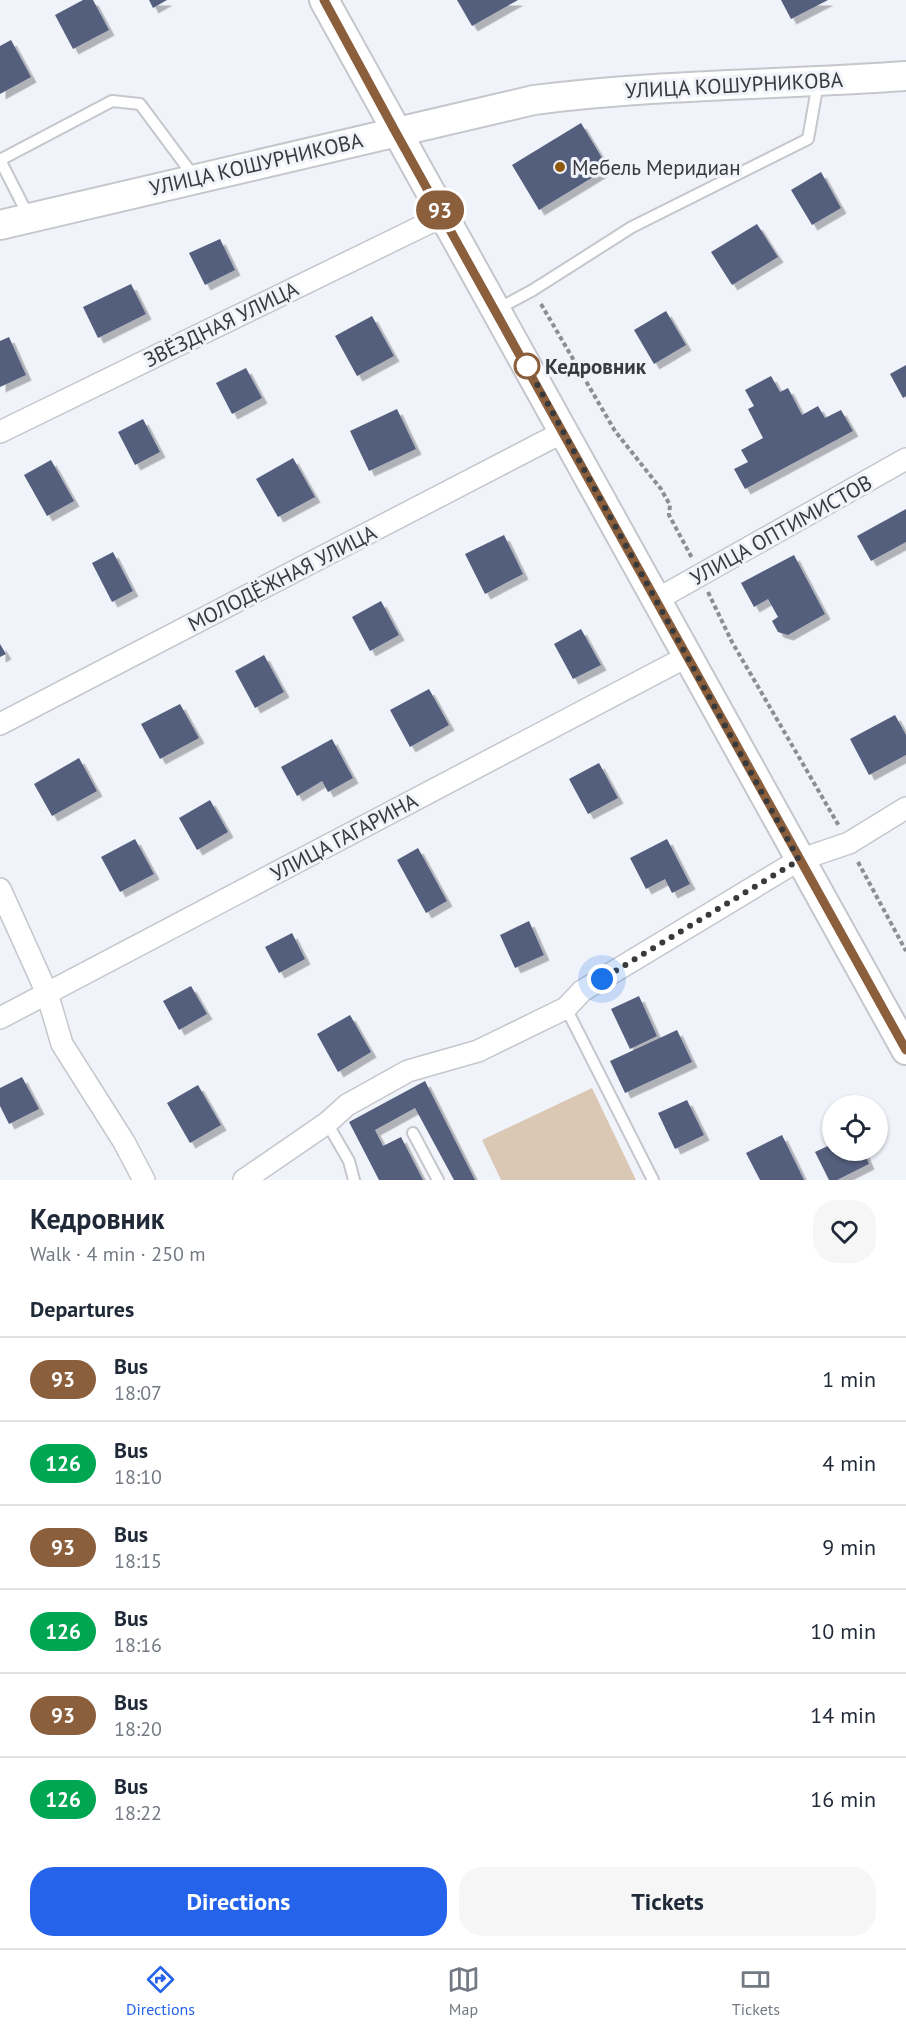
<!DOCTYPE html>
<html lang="en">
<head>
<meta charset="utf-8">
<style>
  :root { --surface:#fff; --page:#f6f6f7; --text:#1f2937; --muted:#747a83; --line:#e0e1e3; --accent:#2563eb }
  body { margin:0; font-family:"PT Sans",sans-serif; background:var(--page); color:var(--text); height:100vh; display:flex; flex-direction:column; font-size:22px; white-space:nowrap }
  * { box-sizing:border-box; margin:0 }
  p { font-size:20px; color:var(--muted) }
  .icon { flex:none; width:33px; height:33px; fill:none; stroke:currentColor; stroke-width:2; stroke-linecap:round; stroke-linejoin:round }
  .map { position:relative; height:1180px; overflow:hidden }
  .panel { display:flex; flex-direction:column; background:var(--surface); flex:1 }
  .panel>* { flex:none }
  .badge { padding:0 12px; border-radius:20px; font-size:21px; line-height:39px }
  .buttons { position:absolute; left:822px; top:1095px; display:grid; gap:12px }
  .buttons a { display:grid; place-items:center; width:66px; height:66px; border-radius:50%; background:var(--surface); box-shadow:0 2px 4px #0004; font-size:30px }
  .you { position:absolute; width:30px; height:30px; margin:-15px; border:4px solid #fff; border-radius:50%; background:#1a73e8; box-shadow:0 0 0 9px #1a73e833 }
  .map>.badge { position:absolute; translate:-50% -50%; box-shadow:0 0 0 3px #fff }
  h2 { padding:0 30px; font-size:22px; line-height:54px }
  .round { display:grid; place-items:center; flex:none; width:63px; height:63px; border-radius:24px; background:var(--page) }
  .head { display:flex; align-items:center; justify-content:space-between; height:102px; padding:0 30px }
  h1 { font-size:28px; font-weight:700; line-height:45px }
  .primary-button { display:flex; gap:12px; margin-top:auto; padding:12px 30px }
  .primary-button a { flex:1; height:69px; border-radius:24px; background:var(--accent); color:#fff; font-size:24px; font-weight:700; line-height:69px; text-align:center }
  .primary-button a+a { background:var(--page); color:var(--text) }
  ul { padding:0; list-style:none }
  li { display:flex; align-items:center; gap:18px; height:84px; padding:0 30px; border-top:2px solid var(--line) }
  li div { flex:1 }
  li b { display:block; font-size:22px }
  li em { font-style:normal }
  li .badge { min-width:66px; font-weight:700; text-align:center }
  .tabs { display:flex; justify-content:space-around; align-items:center; height:84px; border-top:2px solid var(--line); background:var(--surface); font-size:16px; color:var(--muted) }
  .tabs a { display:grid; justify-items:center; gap:3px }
  .tabs .selected { color:var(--accent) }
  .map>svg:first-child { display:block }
  .green { fill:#dac7b4 }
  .building { fill:#535f7d; filter:url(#shadow) }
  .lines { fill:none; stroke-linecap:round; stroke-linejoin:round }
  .service-casing { stroke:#c5c7cd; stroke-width:14 }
  .minor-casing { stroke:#c5c7cd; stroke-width:24 }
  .secondary-casing { stroke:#c5c7cd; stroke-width:32 }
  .path { stroke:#8d8e92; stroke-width:4; stroke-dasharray:4.5 3; stroke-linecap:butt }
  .service { stroke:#fff; stroke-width:10 }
  .minor { stroke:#fff; stroke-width:21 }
  .secondary { stroke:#fff; stroke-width:28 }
  .line-casing { stroke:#fff; stroke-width:14 }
  .line { stroke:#8b5e3c; stroke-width:9 }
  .walk { stroke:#393a3c; stroke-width:6; stroke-dasharray:0 10.8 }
  .poi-dot { fill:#8f590c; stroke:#f1f3fa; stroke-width:2 }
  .stop-dot { fill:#fff; stroke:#8b5e3c; stroke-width:3 }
  .labels { text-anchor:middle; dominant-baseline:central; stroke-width:6; stroke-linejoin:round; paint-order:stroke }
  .street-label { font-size:21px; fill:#393a3c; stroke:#f1f3fa }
  .poi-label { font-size:21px; fill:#393a3c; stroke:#f1f3fa; text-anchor:start }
  .stop-label { font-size:21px; font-weight:bold; fill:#393a3c; stroke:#f1f3fa; text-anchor:start }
</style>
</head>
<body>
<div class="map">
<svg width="906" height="1180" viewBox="0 0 906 1180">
  <defs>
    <filter id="shadow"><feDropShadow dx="5.5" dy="5.5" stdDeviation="0" flood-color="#0004"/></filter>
  </defs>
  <rect width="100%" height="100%" fill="#f1f3fa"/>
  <polygon class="green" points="592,1088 636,1180 501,1180 482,1140"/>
  <g class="building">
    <polygon points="83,0 93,0 109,30 73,49 55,15"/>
    <polygon points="149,0 167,0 153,8"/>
    <polygon points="457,0 518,0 472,26"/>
    <polygon points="781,0 828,0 791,19"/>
    <polygon points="11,40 31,77 0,94 0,46"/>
    <polygon points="581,123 608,168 539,210 512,165"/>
    <polygon points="821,172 841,208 812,225 791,190"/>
    <polygon points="757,224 778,257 732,285 711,252"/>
    <polygon points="220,239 235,270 205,285 189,253"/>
    <polygon points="131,284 146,314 98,338 83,307"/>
    <polygon points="666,311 686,345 654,364 634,330"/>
    <polygon points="372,316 394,356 357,376 335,336"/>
    <polygon points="9,337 26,375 0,387 0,341"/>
    <polygon points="906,365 906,396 903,398 890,374"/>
    <polygon points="246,368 262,398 232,414 216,383"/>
    <polygon points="771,376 780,392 788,388 802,415 818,406 825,418 841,410 853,431 745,489 734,469 748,462 741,450 763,438 748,409 754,406 745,390"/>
    <polygon points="397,409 416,449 369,471 350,431"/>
    <polygon points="143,419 160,452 135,465 118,432"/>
    <polygon points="293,458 315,497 278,517 256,479"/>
    <polygon points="51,460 74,501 47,516 24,475"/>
    <polygon points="906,509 906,542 871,561 857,536"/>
    <polygon points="504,535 523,574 485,594 465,554"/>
    <polygon points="113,552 133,591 112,602 92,563"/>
    <polygon points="794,555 825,614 788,635 778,632 772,621 778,617 768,599 754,607 741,583"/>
    <polygon points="381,601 399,635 370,651 352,617"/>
    <polygon points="581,629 601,665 573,679 554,644"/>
    <polygon points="0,644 6,654 0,657"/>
    <polygon points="264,655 284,692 255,708 235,671"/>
    <polygon points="429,689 449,725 410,747 390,710"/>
    <polygon points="180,704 199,738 160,759 141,724"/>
    <polygon points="895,715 906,735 906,755 869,775 850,739"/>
    <polygon points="332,739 353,778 328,792 322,781 297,796 281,767"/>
    <polygon points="79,758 97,791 52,816 34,784"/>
    <polygon points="599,763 618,798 588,814 569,779"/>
    <polygon points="210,800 228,832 197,850 179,818"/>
    <polygon points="135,839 154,874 120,892 101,857"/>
    <polygon points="667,839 690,884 672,893 665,879 646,889 630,858"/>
    <polygon points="418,848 447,901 426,913 397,860"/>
    <polygon points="529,921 544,955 515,968 500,935"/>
    <polygon points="292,933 305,959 279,973 265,947"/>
    <polygon points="191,986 207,1014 179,1030 163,1001"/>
    <polygon points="639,996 657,1036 630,1049 611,1009"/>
    <polygon points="350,1015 371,1052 338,1072 317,1034"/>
    <polygon points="677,1030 692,1062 625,1093 610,1061"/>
    <polygon points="22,1077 39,1109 9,1124 0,1106 0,1088"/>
    <polygon points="425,1081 475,1180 454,1180 415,1108 375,1130 383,1146 401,1137 423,1180 379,1180 349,1122"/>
    <polygon points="198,1085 221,1125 190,1143 167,1103"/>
    <polygon points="687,1100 704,1135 675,1149 658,1113"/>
    <polygon points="782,1135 804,1180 760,1180 746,1153"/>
    <polygon points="832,1144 832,1150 863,1150 869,1164 837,1180 829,1180 815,1152"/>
  </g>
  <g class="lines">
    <defs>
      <g id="service">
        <polyline points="29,217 0,160 112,101 140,104 195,178"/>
        <polyline points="496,310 533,290 632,227 808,139 818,83"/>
        <polyline points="566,1008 653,1180"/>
        <polyline points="327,1123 349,1161 354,1180"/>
        <polyline points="413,1133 438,1180"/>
      </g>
      <g id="minor">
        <polyline points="0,432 443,216"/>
        <polyline points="656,600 906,459"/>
        <polyline points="0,724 563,432"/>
        <polyline points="0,889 47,993 62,1044 124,1142 144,1180"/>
        <polyline points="0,1018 688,656"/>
        <polyline points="244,1180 327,1123 347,1105 408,1071 478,1051 566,1008 582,991 799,860 849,843 906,808"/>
      </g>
      <g id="secondary">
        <polyline points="324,0 906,1050"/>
        <path d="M0 225 534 100C657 84 782 85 906 76"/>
      </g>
    </defs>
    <use href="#service" class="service-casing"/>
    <use href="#minor" class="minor-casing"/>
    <use href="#secondary" class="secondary-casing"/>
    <g class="path">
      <polyline points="541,304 615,431 661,489 670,505 669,515 692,558"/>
      <polyline points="708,592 732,642 839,826"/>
      <polyline points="858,862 906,951"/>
    </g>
    <use href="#service" class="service"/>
    <use href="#minor" class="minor"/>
    <use href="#secondary" class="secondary"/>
  </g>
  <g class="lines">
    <defs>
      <polyline id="line" points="324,0 395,131 906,1050"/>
    </defs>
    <use href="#line" class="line-casing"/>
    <use href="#line" class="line"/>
    <polyline class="walk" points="527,366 799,860 602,979"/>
  </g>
  <circle class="poi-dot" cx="560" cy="167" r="6"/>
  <circle class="stop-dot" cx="527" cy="366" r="12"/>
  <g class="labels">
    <g class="street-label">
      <text transform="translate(734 85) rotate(-3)">УЛИЦА КОШУРНИКОВА</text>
      <text transform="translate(256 164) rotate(-13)">УЛИЦА КОШУРНИКОВА</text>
      <text transform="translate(221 324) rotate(-26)">ЗВЁЗДНАЯ УЛИЦА</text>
      <text transform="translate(781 530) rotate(-29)">УЛИЦА ОПТИМИСТОВ</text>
      <text transform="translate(282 578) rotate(-27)">МОЛОДЁЖНАЯ УЛИЦА</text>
      <text transform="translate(344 837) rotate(-28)">УЛИЦА ГАГАРИНА</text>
    </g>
    <g class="poi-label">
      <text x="572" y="167">Мебель Меридиан</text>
    </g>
    <g class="stop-label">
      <text x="545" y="366">Кедровник</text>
    </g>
  </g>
</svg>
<div class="buttons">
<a><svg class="icon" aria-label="locate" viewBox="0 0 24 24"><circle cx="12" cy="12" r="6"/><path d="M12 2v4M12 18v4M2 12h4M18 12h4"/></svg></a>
</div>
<div class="you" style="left:602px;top:979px"></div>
<b class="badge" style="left:440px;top:210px;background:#8b5e3c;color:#fff">93</b>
</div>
<section class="panel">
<div class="head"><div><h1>Кедровник</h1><p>Walk · 4 min · 250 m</p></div><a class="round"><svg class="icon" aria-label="heart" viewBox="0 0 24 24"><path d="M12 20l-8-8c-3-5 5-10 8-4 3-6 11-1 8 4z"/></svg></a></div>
<h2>Departures</h2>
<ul>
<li><span class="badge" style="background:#8b5e3c;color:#fff">93</span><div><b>Bus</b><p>18:07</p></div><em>1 min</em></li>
<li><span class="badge" style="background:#00a651;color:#fff">126</span><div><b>Bus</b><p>18:10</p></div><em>4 min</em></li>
<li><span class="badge" style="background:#8b5e3c;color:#fff">93</span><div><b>Bus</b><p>18:15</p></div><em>9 min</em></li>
<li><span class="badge" style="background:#00a651;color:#fff">126</span><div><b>Bus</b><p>18:16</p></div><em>10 min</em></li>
<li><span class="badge" style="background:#8b5e3c;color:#fff">93</span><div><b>Bus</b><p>18:20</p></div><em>14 min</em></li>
<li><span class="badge" style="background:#00a651;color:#fff">126</span><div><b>Bus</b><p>18:22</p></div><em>16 min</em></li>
</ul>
<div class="primary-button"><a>Directions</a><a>Tickets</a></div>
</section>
<nav class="tabs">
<a class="selected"><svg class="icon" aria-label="directions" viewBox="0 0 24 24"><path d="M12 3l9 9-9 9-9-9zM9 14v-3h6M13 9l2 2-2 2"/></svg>Directions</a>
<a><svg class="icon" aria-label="map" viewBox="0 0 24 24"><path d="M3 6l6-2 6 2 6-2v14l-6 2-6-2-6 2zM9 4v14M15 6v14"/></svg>Map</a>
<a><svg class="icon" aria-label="tickets" viewBox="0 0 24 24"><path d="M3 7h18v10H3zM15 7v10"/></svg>Tickets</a>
</nav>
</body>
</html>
